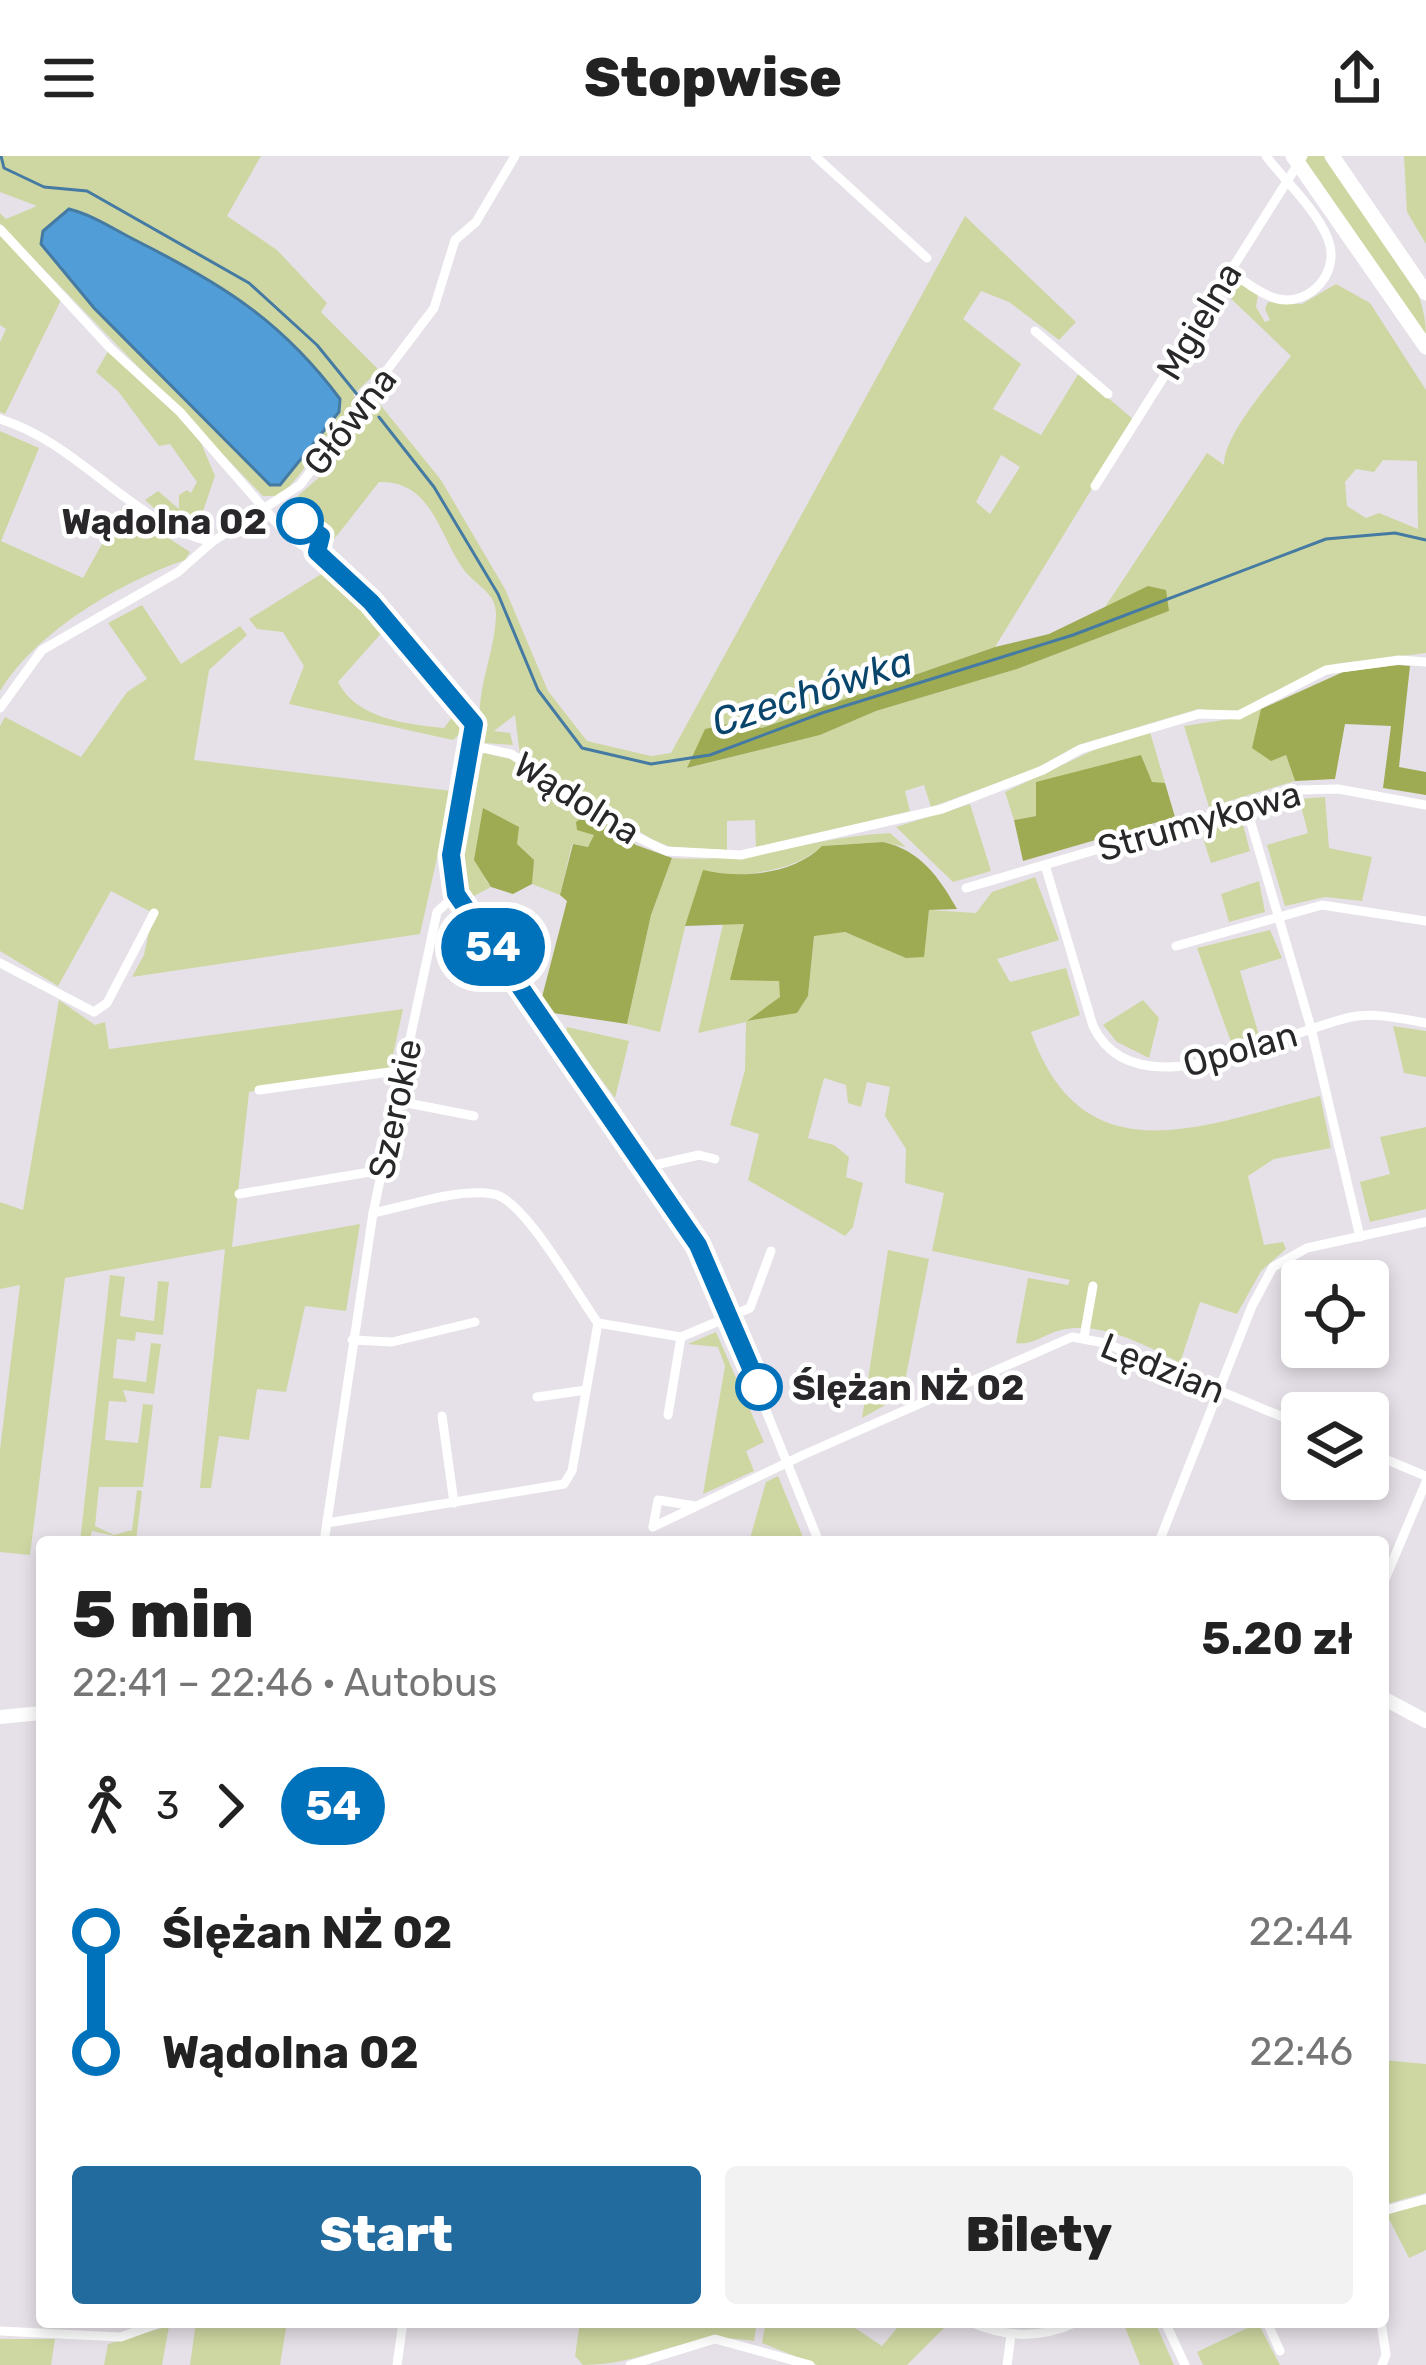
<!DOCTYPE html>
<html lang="pl">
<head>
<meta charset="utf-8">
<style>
  :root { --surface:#fff; --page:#f2f2f2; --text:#222; --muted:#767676; --accent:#226b9f }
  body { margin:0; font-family:Rubik,sans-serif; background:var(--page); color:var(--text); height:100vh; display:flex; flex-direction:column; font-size:45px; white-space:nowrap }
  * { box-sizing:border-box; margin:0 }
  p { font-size:39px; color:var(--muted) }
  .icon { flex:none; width:66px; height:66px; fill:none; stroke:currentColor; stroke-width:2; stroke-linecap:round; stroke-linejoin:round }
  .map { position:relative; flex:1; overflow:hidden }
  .side { position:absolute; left:36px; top:1380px; width:1353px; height:792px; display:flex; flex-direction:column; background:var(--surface); border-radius:12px; box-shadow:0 6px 18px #0003 }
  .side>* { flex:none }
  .badge { padding:0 24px; border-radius:39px; font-size:42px; line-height:78px }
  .buttons { position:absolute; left:1281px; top:1104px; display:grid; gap:24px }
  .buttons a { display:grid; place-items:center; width:108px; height:108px; border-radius:12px; background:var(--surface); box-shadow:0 6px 18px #0003; font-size:60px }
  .map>.badge { position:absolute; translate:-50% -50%; box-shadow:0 0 0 6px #fff }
  .legs { display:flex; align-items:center; gap:18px; height:132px; padding:0 36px; font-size:39px }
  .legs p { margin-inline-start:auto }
  .summary { display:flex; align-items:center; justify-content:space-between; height:204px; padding:0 36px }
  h1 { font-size:66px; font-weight:800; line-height:90px }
  .button { display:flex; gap:24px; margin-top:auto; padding:24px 36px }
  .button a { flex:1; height:138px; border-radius:12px; background:var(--accent); color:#fff; font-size:48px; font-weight:800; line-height:138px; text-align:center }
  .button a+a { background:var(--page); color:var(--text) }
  ul { padding:0 36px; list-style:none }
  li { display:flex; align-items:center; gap:42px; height:120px; font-size:45px }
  li i { display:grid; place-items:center; width:18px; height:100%; margin:0 15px; background:currentColor }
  li i::after { content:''; width:30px; height:30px; margin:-15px; border:9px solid; border-radius:50%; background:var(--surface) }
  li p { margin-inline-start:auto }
  li:first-child i { background:linear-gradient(#0000 50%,currentColor 0) }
  li:last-child i { background:linear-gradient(currentColor 50%,#0000 0) }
  header { display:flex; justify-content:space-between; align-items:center; height:156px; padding:0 36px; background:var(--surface); font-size:54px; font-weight:800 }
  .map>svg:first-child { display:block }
  .green { fill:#ced7a2; fill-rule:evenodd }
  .forest { fill:#9fab52 }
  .water { fill:#519dd7; stroke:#457aa3; stroke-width:3 }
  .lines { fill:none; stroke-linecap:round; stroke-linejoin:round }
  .stream { stroke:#457aa3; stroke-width:3 }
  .street { stroke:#fff; stroke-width:9 }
  .secondary { stroke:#fff; stroke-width:14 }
  .primary { stroke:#fff; stroke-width:15 }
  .line-1-casing { stroke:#fff; stroke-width:27 }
  .line-1 { stroke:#0072bc; stroke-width:18 }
  .stop-1-dot { fill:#fff; stroke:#0072bc; stroke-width:6 }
  .labels { text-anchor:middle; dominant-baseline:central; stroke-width:9; stroke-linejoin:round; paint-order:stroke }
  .street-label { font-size:36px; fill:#29272a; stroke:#fff }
  .stop-label { font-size:36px; font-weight:bold; fill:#29272a; stroke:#fff; text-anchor:end }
  .water-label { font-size:39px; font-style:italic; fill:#0a466c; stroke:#fff }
</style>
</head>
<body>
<header><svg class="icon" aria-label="menu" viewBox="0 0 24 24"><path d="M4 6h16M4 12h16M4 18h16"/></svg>Stopwise<svg class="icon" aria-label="share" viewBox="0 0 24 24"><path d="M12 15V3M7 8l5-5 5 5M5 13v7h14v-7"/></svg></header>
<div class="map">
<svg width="1426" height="2209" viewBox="0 0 1426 2209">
  <rect width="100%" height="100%" fill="#e6e1e8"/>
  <g class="green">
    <polygon points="0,0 261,0 227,60 277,94 327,147 321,156 379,214 353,239 358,245 282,340 263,340 0,68 0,57 6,63 37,50 0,36"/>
    <path d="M1302 0H1325C1362 50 1426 115 1426 179Z"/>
    <polygon points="1404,0 1426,0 1426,88 1407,56"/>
    <path d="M965 60 1076 166 1059 184 1009 146 981 135 963 163 1021 208 993 253 1041 279 1079 217 1134 264 995 491 762 572 733 567 688 612 820 579 876 555 1017 513 1169 455 1148 430 1101 457 1207 297 1224 309C1224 278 1272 225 1291 200L1223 135 1236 124 1258 139 1256 151 1265 166 1270 164 1265 153 1268 146 1302 148 1336 128 1370 147 1426 234V497L1334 508 1233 557 1198 553 1078 589 1033 614 931 651 924 629 905 635 910 655 756 693 755 664 727 665V694L671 691 653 684 520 600 515 559 494 575 510 577 513 589 484 587C470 542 495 503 496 458 496 436 476 430 464 414 439 380 432 324 379 326L328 391 320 367 283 353 325 316 378 246 441 324 505 433 548 535 587 585 651 600 671 597ZM1001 299 1020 311 990 358 976 346ZM1383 304 1417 305 1418 373 1379 357 1366 362 1347 350 1345 326 1356 313 1374 316Z"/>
    <polygon points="0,73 63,140 5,258 0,256 0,186 6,173 0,169"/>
    <polygon points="110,192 195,273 215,320 199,367 190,370 195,374 171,367 145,344 158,335 179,353 179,339 187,334 191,337 197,326 170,288 159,290 118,235 96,216"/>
    <path d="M0 275 39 292 1 385 83 422 122 352 190 396 185 404C119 427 37 475 0 535Z"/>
    <path d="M331 412 386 472 338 526C357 563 406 568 444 572L456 556 462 576 453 584 289 548 304 510 283 476 257 473 249 463Z"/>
    <polygon points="142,449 181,508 240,470 247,479 209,514 194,604 452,635 420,778 132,821 144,799 153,757 111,735 58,830 0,795 0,570 5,561 81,601 127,536 147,523 108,467"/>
    <polygon points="1261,553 1261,565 1286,599 1295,625 1209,651 1184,570 1243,561"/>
    <polygon points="1150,576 1165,627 1152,627 1141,599 1036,660 1014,664 1005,636 1094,594"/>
    <path d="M484 597 510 603 591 655 595 678 588 691 572 688 560 739 532 728 533 704 485 723 491 731 470 742C450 718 467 619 484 597Z"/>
    <polygon points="1325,641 1329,692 1372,701 1362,745 1325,741 1285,750 1267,689 1308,677 1299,643"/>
    <polygon points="970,648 991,715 953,726 896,671"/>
    <polygon points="1242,665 1250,695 1211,707 1201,676"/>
    <path d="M890 677 906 691 883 686 822 690C798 713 759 717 728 720L686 767 660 876 627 868 651 759 672 702C756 708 810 681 890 677Z"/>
    <path d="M1035 721 1059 784 997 803 1010 826 1066 812 1080 859 1031 876C1084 1025 1205 968 1320 940L1331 992 1274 1003 1248 1020 1264 1089 1283 1086 1286 1093 1261 1115 1237 1158 1200 1146 1180 1207C1145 1189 1102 1165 1061 1174 1044 1178 1033 1190 1016 1187L1028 1122 1068 1129 1070 1124 932 1095 944 1037 905 1027 906 993 885 960 890 931 867 926 861 951 848 947 846 929 824 922 808 982 834 989 849 1001 846 1021 863 1027 853 1071 845 1080 748 1024 759 978 730 969 745 914 746 866 698 877 723 768H744L779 825 781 841 749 865 797 856 808 840 814 779 845 776 906 801H923L929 754 976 757 992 736Z"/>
    <polygon points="1259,725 1265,756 1229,766 1221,738"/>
    <polygon points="1270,774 1282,802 1240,815 1259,879 1231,886 1197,792"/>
    <polygon points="59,844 95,869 105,866 109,893 403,853 390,913 249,936 232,1091 360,1068 346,1155 305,1150 286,1236 257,1233 249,1284 219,1280 211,1332 200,1332 225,1093 65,1122 30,1399 0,1396 0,1294 20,1129 0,1133 0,1046 23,1054"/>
    <polygon points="1143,844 1159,862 1149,902 1117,886 1103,869"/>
    <polygon points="1393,870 1426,875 1426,921 1404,917"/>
    <polygon points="567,871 629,885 615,942 566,876"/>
    <polygon points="1426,971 1426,1053 1370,1066 1360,1026 1390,1018 1380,981"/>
    <polygon points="888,1094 929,1103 906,1220 912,1234 862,1262"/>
    <polygon points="110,1119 125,1121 120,1160 154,1165 158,1125 169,1126 163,1179 136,1176 135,1185 117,1183 113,1222 146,1226 151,1187 161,1188 154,1238 123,1234 127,1246 109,1245 105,1284 138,1287 143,1248 153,1249 143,1331 99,1331 95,1370 114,1379 132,1374 137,1334 142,1335 136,1385 92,1375 89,1386 80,1386"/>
    <polygon points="716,1176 764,1286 746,1295 754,1315 703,1338 725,1210 718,1191 688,1188"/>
    <polygon points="778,1320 805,1386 749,1386 766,1326"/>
    <polygon points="1383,1904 1426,1908 1426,2037 1383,2049"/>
    <polygon points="1419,2048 1426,2049 1426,2094 1409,2102 1387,2059"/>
    <polygon points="196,2166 230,2166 230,2170 287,2166 280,2209 190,2209"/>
    <path d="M580 2166H757L754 2185C681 2174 651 2209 583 2209L575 2200Z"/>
    <polygon points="766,2166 846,2166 882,2190 902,2166 950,2166 907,2209 817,2209 762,2187"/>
    <polygon points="1123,2166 1155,2166 1174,2209 1140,2209"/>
    <polygon points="1258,2167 1280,2209 1203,2209 1197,2196"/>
    <polygon points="169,2170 162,2209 104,2209 108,2188"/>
    <polygon points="0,2183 55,2183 51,2209 0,2209"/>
  </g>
  <g class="forest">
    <polygon points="1148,430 1166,434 1169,455 1017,513 876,555 820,579 687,612 705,573 733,567 762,572 995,491 1049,478"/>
    <polygon points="1398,509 1410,510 1399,611 1426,616 1426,639 1383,632 1391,570 1345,568 1335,623 1295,625 1286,599 1271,605 1252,592 1261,553 1343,516"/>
    <polygon points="1141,599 1152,626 1165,627 1175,661 1023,705 1014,664 1036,660 1036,626"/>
    <polygon points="483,652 519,671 517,688 534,704 532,728 513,738 491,731 474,704"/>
    <polygon points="591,655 636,689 672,702 651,759 627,868 553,857 542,841 567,745 560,739 573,688 588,691 594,679 577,674 576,666"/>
    <path d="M883 686C920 694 939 721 957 753L929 754 924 801 906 802 845 776 814 780 808 840 797 857 747 865 780 841 779 825 730 824 744 768 685 770 703 714C740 723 793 719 822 690Z"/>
  </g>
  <path class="water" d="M69 53C93 59 115 74 137 85 222 128 282 165 340 243L339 256 280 329H270L94 152 41 88 43 75Z"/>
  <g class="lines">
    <g class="stream">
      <polyline points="1,0 4,12 44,31 87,35 249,127 317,189 360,242"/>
      <polyline points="379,261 434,331 498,438 538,534 582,592 651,608 710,599 822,557 1073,479 1326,383 1395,377 1426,384"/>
    </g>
    <g class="street">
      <polyline points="815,0 927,102"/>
      <polyline points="0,73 110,192 180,256 289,381 343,415 474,568 451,699 456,738 702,1096 819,1386"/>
      <path d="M1229 114C1243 124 1261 139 1278 143 1311 150 1341 115 1328 83 1316 53 1286 26 1266 0"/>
      <polyline points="1035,175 1108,238"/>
      <path d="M0 263C81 288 130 367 212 386"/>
      <polyline points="1095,330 1303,0"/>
      <polyline points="0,552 42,494 178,416 212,386 300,329 434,152 455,84 476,66 515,0"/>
      <polyline points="474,590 511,598 627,676 666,695 741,699 942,653 1043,614 1081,593 1199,558 1239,559 1326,514 1399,504 1426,506"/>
      <polyline points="1246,650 1311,872 1360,1081"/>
      <path d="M1045 709 1093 870C1136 960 1281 876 1351 861 1375 856 1402 863 1426 867"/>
      <polyline points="966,732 1299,634 1338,633 1426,649"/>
      <polyline points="1176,790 1322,749 1426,765"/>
      <polyline points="0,807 94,856 107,847 154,757"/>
      <polyline points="259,934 404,914"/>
      <polyline points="397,945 474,960"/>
      <polyline points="646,1011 699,999 715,1003"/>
      <polyline points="239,1038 382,1014"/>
      <path d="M373 1057C409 1050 457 1032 493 1038 524 1042 577 1139 598 1167L681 1181 750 1152 771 1095"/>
      <polyline points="1084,1181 1093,1130"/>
      <polyline points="352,1184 392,1186 475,1166"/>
      <polyline points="537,1241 586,1234"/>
      <polyline points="668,1259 681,1181"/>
      <polyline points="442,1260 454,1347"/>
      <polyline points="1368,1296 1426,1320"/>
      <polyline points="327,1367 564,1328 572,1315 598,1167"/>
      <polyline points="653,1371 803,1299 1072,1181 1105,1187 1302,1269"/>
      <polyline points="653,1371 658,1344 695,1350"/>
      <polyline points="324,1386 373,1057 437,756 456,738"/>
      <polyline points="1159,1386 1252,1150 1273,1111 1307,1092 1426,1066"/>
      <polyline points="1383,1428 1426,1326"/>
      <polyline points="1383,2055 1426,2043"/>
      <path d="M970 2166C1006 2182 1041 2183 1077 2166"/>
      <polyline points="1165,2166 1185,2209"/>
      <polyline points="1267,2166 1280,2195"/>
      <polyline points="1381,2166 1386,2199 1382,2209"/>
      <polyline points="0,2175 121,2181 162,2166"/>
      <polyline points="397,2209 403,2166"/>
      <polyline points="630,2209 715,2183 810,2209"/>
      <polyline points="1007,2209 1011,2179"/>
    </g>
    <g class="secondary">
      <polyline points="1383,1542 1426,1565"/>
      <polyline points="0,1561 42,1557"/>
    </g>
    <g class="primary">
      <polyline points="1293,0 1426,191"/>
      <polyline points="1332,0 1426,137"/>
    </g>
  </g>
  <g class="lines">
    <defs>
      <polyline id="line-1" points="300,365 321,380 317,396 371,446 474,568 451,699 456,738 698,1089 759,1231"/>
    </defs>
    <use href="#line-1" class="line-1-casing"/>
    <use href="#line-1" class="line-1"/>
  </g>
  <g class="stop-1-dot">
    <circle cx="300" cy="365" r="21"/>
    <circle cx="759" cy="1231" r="21"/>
  </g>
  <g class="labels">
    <g class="street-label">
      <text transform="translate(1199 165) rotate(-59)">Mgielna</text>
      <text transform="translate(350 265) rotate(-52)">Główna</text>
      <text transform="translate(577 642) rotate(32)">Wądolna</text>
      <text transform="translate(1199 665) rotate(-16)">Strumykowa</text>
      <text transform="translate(1240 893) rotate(-16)">Opolan</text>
      <text transform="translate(395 953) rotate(-78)">Szerokie</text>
      <text transform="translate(1163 1212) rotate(22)">Lędzian</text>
    </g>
    <g class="stop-label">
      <text x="267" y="365">Wądolna 02</text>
      <text x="792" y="1231" text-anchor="start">Ślężan NŻ 02</text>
    </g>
    <g class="water-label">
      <text transform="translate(812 536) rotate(-18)">Czechówka</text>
    </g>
  </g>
</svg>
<div class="buttons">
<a><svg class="icon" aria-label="locate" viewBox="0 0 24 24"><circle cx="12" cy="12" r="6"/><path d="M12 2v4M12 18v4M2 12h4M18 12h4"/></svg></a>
<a><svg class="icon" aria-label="layers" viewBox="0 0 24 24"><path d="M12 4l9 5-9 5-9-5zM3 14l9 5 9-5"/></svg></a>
</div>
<b class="badge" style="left:493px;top:791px;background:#0072bc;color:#fff">54</b>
<section class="side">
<div class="summary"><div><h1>5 min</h1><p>22:41 – 22:46 · Autobus</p></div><b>5.20 zł</b></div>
<div class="legs"><svg class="icon" aria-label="walk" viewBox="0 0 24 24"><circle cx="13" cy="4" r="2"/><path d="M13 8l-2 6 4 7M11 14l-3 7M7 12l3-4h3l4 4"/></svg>3<svg class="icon" aria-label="forward" viewBox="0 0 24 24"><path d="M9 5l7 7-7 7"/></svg><b class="badge" style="background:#0072bc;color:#fff">54</b></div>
<ul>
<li><i style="color:#0072bc"></i><b>Ślężan NŻ 02</b><p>22:44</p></li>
<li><i style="color:#0072bc"></i><b>Wądolna 02</b><p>22:46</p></li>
</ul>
<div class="button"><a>Start</a><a>Bilety</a></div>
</section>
</div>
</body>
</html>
